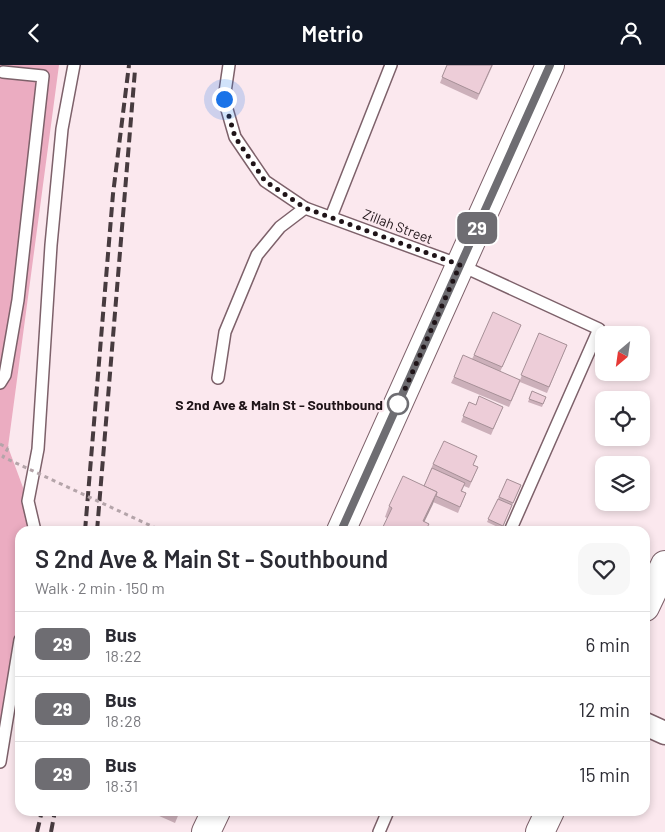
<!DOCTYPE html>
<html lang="en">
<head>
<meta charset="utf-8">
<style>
  :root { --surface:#fff; --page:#f7f7f7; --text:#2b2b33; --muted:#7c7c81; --line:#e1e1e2; --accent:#111827 }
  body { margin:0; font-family:Barlow,sans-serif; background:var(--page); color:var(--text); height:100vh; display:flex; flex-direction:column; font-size:19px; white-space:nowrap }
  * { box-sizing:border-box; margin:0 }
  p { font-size:16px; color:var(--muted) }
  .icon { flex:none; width:28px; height:28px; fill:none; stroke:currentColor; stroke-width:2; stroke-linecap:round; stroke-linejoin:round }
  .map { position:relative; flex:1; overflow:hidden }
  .sheet { position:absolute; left:15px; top:461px; width:635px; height:290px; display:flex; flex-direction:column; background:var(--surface); border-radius:15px; box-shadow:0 2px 8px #0003 }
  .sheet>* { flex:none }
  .badge { padding:0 10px; border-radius:8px; font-size:18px; line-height:32px }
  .needle { width:32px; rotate:209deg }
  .controls { position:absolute; left:595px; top:261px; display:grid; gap:10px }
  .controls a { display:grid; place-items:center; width:55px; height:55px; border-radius:10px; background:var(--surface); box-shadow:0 2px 8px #0003; font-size:25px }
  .you { position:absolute; width:25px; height:25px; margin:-12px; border:4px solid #fff; border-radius:50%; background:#1a73e8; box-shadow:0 0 0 8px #1a73e833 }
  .map>.badge { position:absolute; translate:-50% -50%; box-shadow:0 0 0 2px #fff }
  .round { display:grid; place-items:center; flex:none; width:52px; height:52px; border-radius:15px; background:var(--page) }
  .summary { display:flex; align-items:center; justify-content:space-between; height:85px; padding:0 20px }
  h1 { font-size:24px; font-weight:600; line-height:38px }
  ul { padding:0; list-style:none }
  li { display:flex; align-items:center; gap:15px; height:65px; padding:0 20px; border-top:1px solid var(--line) }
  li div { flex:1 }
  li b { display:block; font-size:19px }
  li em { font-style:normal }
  li .badge { min-width:55px; font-weight:700; text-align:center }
  header { display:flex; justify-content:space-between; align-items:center; height:65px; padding:0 20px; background:var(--accent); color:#fff; font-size:22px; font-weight:600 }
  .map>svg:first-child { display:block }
  .green { fill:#ebacc1 }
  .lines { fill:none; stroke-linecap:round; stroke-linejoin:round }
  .lane-casing { stroke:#7d616a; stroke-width:14 }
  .street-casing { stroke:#7d616a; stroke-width:25 }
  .secondary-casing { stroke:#7d616a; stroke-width:30 }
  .path { stroke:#b4a4a9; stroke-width:3; stroke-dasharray:4 4; stroke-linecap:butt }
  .lane { stroke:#fff; stroke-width:11 }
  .street { stroke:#fff; stroke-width:22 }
  .secondary { stroke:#fff; stroke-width:28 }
  .rail { stroke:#473b3f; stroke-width:4; stroke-dasharray:10 5; stroke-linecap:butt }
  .path-bridge { stroke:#b4a4a9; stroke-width:3; stroke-dasharray:4 4; stroke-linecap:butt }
  .wall { fill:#ccb0ba }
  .shaded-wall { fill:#a69097 }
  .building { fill:#edcdd8; stroke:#a69097 }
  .line-casing { stroke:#fff; stroke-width:11 }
  .line { stroke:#6e6d72; stroke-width:8 }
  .walk { stroke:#1f1418; stroke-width:5; stroke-dasharray:0 9 }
  .stop-dot { fill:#fff; stroke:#6e6d72; stroke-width:2.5 }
  .labels { text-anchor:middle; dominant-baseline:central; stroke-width:4.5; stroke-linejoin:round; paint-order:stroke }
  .street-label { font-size:14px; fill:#1f1418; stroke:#fbe8ee }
  .stop-label { font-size:14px; font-weight:bold; fill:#1f1418; stroke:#fbe8ee; text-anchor:end }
</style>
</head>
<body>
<header><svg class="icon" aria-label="back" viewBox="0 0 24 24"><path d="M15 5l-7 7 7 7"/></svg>Metrio<svg class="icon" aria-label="person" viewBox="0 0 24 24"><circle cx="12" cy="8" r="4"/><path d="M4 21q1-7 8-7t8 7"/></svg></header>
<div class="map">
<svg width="665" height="767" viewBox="0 0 665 767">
  <rect width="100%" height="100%" fill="#fbe8ee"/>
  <polygon class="green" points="0,0 59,0 8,382 28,436 35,466 20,466 20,575 0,697"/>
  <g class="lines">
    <defs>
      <g id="lane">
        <polyline points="229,0 224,34 235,72 265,116 305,143 460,200 599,264 510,466"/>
        <polyline points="331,152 391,0"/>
        <polyline points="218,313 225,267 257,190 280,162 305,143"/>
        <polyline points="0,318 5,310 18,235 43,11 3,7"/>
        <polyline points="35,466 28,436 38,384 51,180 62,64 74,0"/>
        <polyline points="0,697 20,575"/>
        <polyline points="379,767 388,746"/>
      </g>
      <polyline id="street" points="645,659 665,668"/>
      <g id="secondary">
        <polyline points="341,466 550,0"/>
        <polyline points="645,542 665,500"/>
        <polyline points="206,767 216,746"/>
        <polyline points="540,767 550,746"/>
      </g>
    </defs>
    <use href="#lane" class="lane-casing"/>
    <use href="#street" class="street-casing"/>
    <use href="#secondary" class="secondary-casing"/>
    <polyline class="path" points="0,379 8,383"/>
    <use href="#lane" class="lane"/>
    <use href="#street" class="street"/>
    <use href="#secondary" class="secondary"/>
    <g class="rail">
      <polyline points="85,466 113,129 129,0"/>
      <polyline points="97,466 135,5"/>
      <polyline points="37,767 42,746"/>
      <polyline points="51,767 55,746"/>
    </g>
    <polyline class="path-bridge" points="8,383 3,392 162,466"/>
  </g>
  <g class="wall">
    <polygon points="447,0 493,0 477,35 440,18"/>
    <polygon points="521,260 500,307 520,315 539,268 567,280 547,328 520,317 509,342 451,318 454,312 472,294 474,290"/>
    <polygon points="532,326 546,332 542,342 528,337"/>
    <polygon points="469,337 476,340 503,342 491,370 461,357"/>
    <polygon points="433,399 474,400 478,402 469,423 464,421 462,426 466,428 458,448 433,437 387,453 385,452 389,441 424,421"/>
    <polygon points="507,414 521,420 502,464 487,457"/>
    <polygon points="148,746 180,746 175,758"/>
  </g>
  <polygon class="shaded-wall" points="437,427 433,439 420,466 423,456"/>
  <g class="building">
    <polygon points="447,0 492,0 479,29 442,12"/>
    <polygon points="493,247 521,260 502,302 474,290"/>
    <polygon points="539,268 567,280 549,322 521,310"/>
    <polygon points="463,290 520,315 511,336 454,312"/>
    <polygon points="532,326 546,332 543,339 529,334"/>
    <polygon points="479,331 503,342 493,364 463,351 469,337 476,340"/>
    <polygon points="444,376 477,391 473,400 478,402 471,417 433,399"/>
    <polygon points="432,403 465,418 461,426 466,428 460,442 436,431 437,427 424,421"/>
    <polygon points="403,411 437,427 423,456 429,459 425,466 381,466 392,443 389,441"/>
    <polygon points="507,414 521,420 513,438 499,432"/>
    <polygon points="498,434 512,440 503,461 488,454"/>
    <polygon points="171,746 179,746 178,749"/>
  </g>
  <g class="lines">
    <defs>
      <polyline id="line" points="341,466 550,0"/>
    </defs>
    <use href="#line" class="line-casing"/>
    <use href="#line" class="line"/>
    <polyline class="walk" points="224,34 235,72 265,116 305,143 460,200 397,342 398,339"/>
  </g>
  <circle class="stop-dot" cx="398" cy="339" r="10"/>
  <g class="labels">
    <g class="street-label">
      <text transform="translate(398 161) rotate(21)">Zillah Street</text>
    </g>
    <g class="stop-label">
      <text x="383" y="339">S 2nd Ave &amp; Main St - Southbound</text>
    </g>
  </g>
</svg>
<div class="controls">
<a><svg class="needle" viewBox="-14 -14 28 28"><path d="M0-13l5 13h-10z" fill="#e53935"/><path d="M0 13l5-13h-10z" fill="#7c7c81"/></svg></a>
<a><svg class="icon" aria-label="locate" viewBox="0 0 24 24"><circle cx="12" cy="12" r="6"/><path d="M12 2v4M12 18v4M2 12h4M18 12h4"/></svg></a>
<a><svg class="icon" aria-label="layers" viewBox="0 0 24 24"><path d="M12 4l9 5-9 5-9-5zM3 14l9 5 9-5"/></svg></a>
</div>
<div class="you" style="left:224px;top:34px"></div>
<b class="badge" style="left:477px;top:163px;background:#6e6d72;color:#fff">29</b>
<section class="sheet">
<div class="summary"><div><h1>S 2nd Ave &amp; Main St - Southbound</h1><p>Walk · 2 min · 150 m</p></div><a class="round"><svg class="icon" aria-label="heart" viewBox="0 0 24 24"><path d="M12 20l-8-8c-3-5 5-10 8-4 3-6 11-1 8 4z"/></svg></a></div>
<ul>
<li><span class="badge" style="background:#6e6d72;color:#fff">29</span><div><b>Bus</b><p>18:22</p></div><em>6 min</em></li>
<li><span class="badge" style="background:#6e6d72;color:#fff">29</span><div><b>Bus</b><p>18:28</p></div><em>12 min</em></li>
<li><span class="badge" style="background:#6e6d72;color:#fff">29</span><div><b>Bus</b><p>18:31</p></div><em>15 min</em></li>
</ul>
</section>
</div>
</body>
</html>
